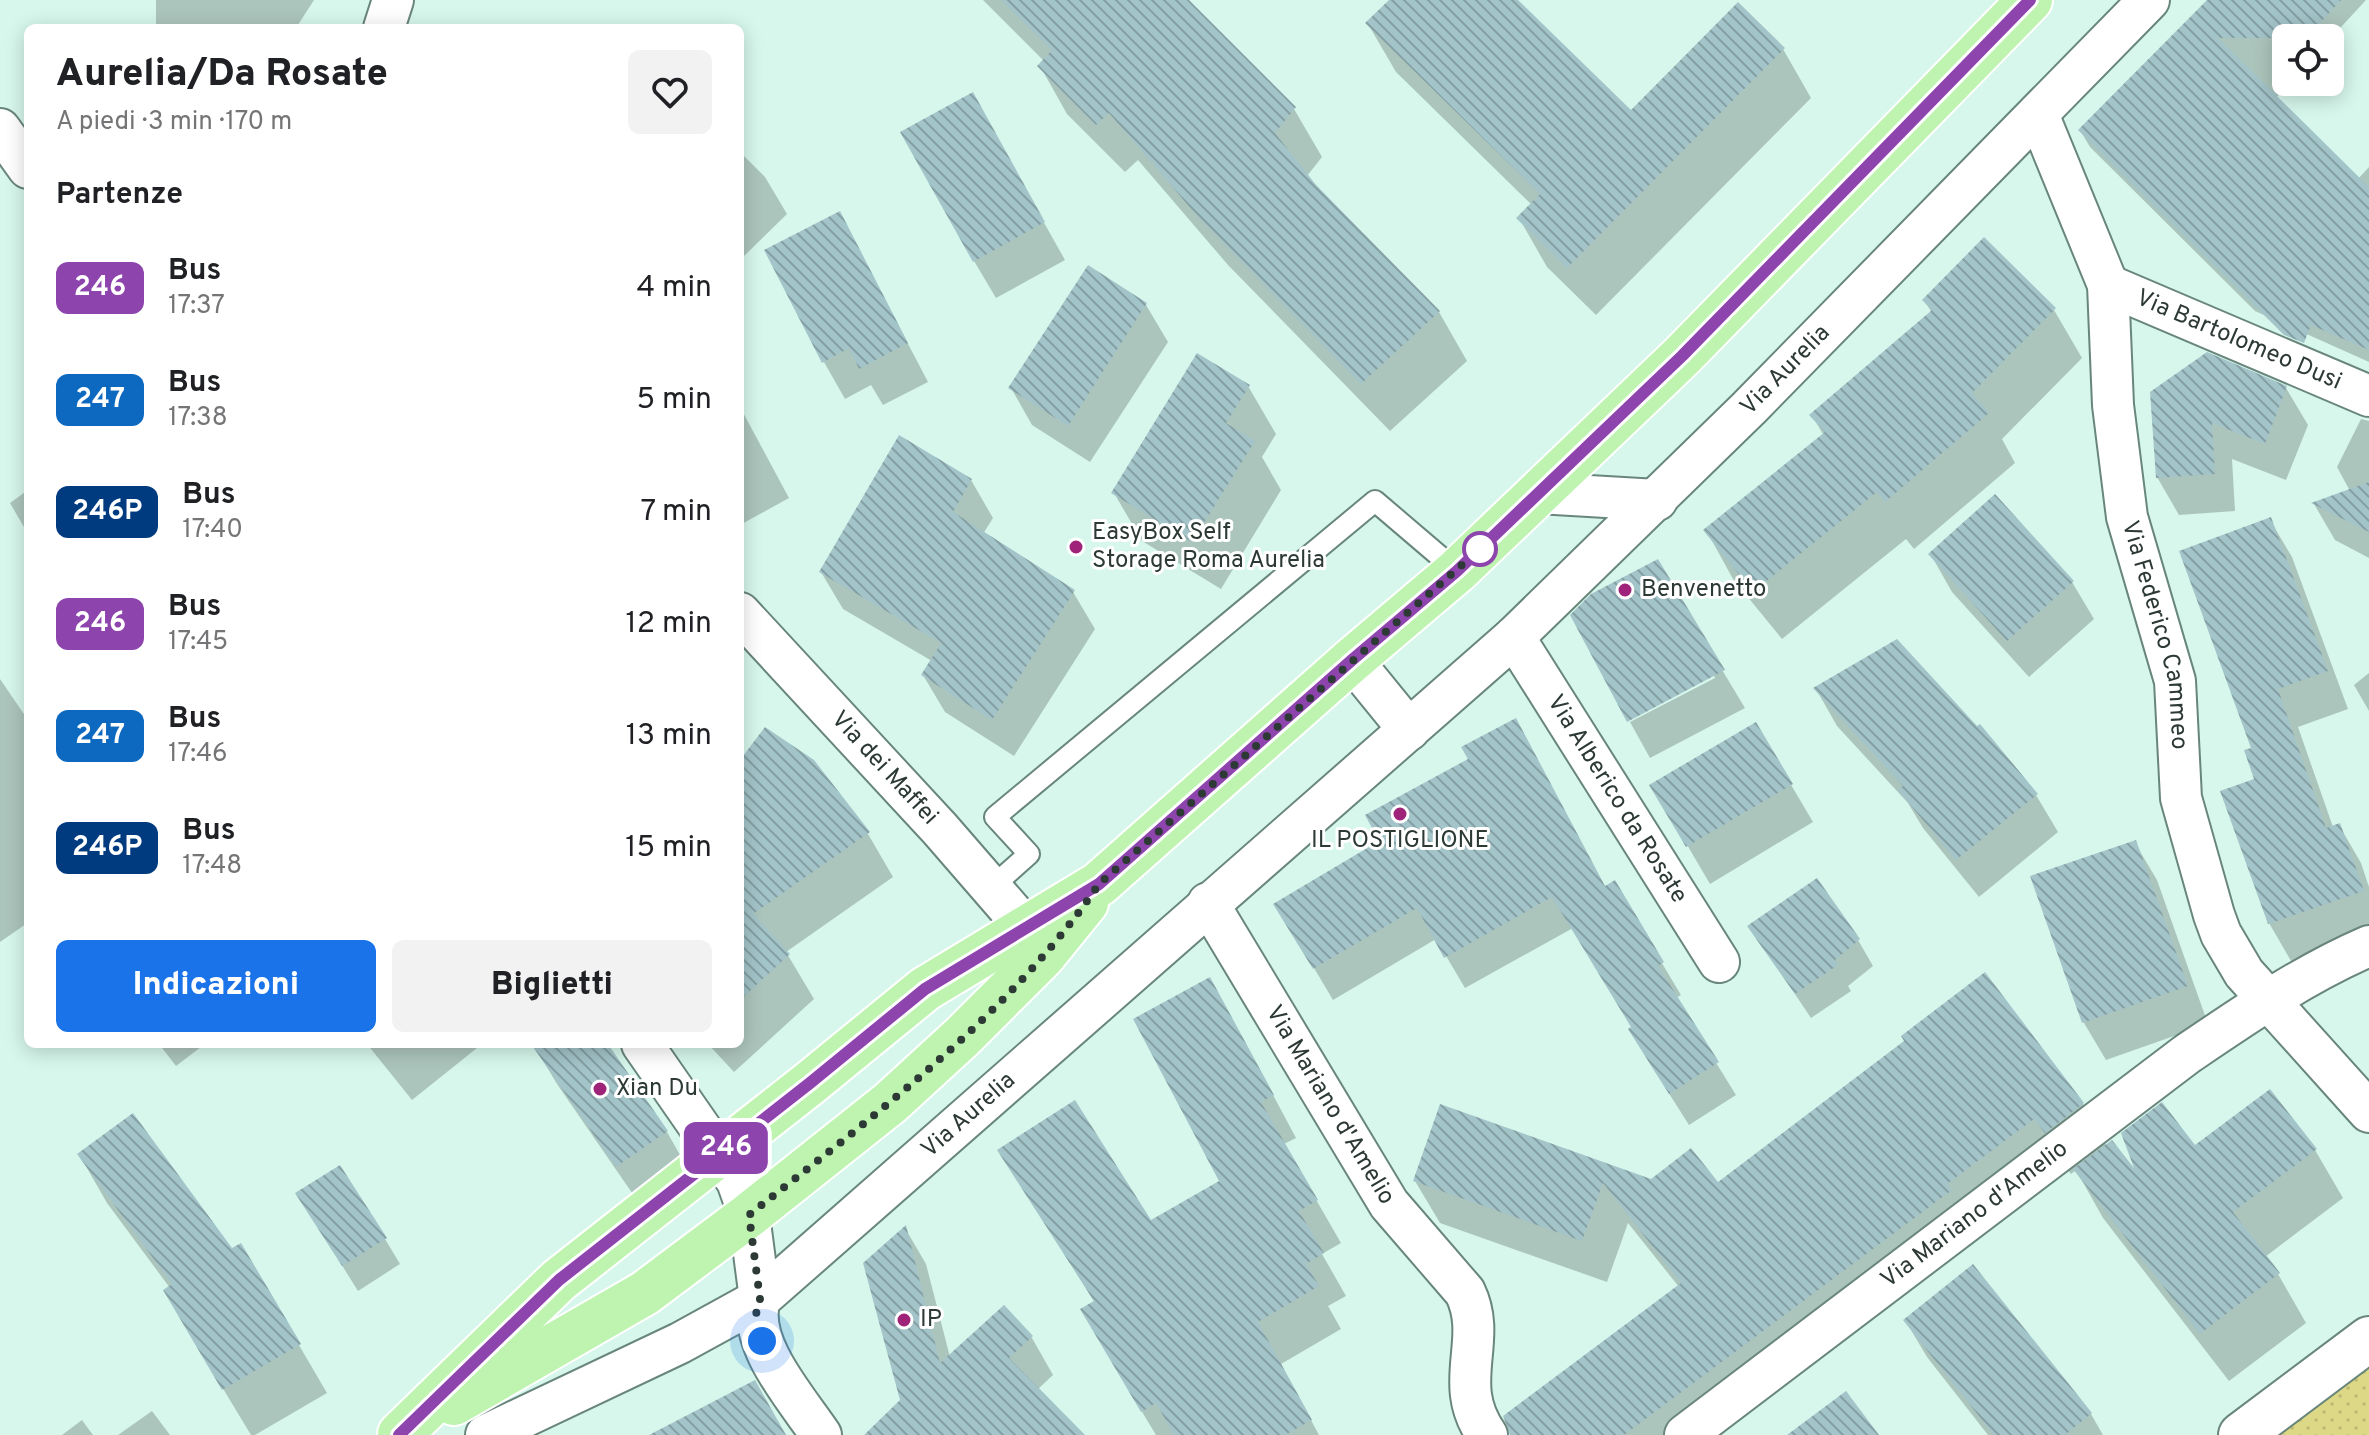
<!DOCTYPE html>
<html lang="it">
<head>
<meta charset="utf-8">
<style>
  :root { --surface:#fff; --page:#f2f2f2; --text:#202124; --muted:#757577; --accent:#1a73e8 }
  body { margin:0; font-family:Overpass,sans-serif; background:var(--page); color:var(--text); height:100vh; display:flex; flex-direction:column; font-size:30px; white-space:nowrap }
  * { box-sizing:border-box; margin:0 }
  p { font-size:26px; color:var(--muted) }
  .icon { flex:none; width:44px; height:44px; fill:none; stroke:currentColor; stroke-width:2; stroke-linecap:round; stroke-linejoin:round }
  .map { position:relative; flex:1; overflow:hidden }
  .drawer { position:absolute; left:24px; top:24px; width:720px; height:1024px; display:flex; flex-direction:column; background:var(--surface); border-radius:12px; box-shadow:0 4px 20px #0003 }
  .drawer>* { flex:none }
  .badge { padding:0 16px; border-radius:12px; font-size:28px; line-height:52px }
  .buttons { position:absolute; left:2272px; top:24px; display:grid; gap:16px }
  .buttons a { display:grid; place-items:center; width:72px; height:72px; border-radius:12px; background:var(--surface); box-shadow:0 4px 20px #0003; font-size:40px }
  .you { position:absolute; width:40px; height:40px; margin:-20px; border:6px solid #fff; border-radius:50%; background:#1a73e8; box-shadow:0 0 0 12px #1a73e833 }
  .map>.badge { position:absolute; translate:-50% -50%; box-shadow:0 0 0 4px #fff }
  h2 { padding:0 32px; font-size:30px; line-height:72px }
  .round { display:grid; place-items:center; flex:none; width:84px; height:84px; border-radius:12px; background:var(--page) }
  .head { display:flex; align-items:center; justify-content:space-between; height:136px; padding:0 32px }
  h1 { font-size:38px; font-weight:800; line-height:60px }
  .primary-button { display:flex; gap:16px; margin-top:auto; padding:16px 32px }
  .primary-button a { flex:1; height:92px; border-radius:12px; background:var(--accent); color:#fff; font-size:32px; font-weight:800; line-height:92px; text-align:center }
  .primary-button a+a { background:var(--page); color:var(--text) }
  ul { padding:0; list-style:none }
  li { display:flex; align-items:center; gap:24px; height:112px; padding:0 32px }
  li div { flex:1 }
  li b { display:block; font-size:30px }
  li em { font-style:normal }
  li .badge { min-width:88px; font-weight:700; text-align:center }
  .map>svg:first-child { display:block }
  .grass { fill:url(#grass-dots) }
  .shadow { fill:#0003 }
  .building { fill:url(#building-back-hatch) }
  .lines { fill:none; stroke-linecap:round; stroke-linejoin:round }
  .lane-casing { stroke:#69867c; stroke-width:24 }
  .street-casing { stroke:#69867c; stroke-width:44 }
  .secondary-casing { stroke:#69867c; stroke-width:48 }
  .primary-casing { stroke:#fff; stroke-width:48 }
  .lane { stroke:#fff; stroke-width:20 }
  .street { stroke:#fff; stroke-width:40 }
  .secondary { stroke:#fff; stroke-width:44 }
  .primary { stroke:#bef4af; stroke-width:44 }
  .line-casing { stroke:#fff; stroke-width:18 }
  .line { stroke:#8e44ad; stroke-width:12 }
  .walk { stroke:#2c3935; stroke-width:8; stroke-dasharray:0 14.4 }
  .poi-dot { fill:#9e2379; stroke:#fff; stroke-width:3 }
  .stop-dot { fill:#fff; stroke:#8e44ad; stroke-width:4 }
  .labels { text-anchor:middle; dominant-baseline:central; stroke-width:6; stroke-linejoin:round; paint-order:stroke }
  .street-label { font-size:24px; fill:#2c3935; stroke:#fff }
  .poi-label { font-size:24px; fill:#2c3935; stroke:#fff; text-anchor:start }
</style>
</head>
<body>
<div class="map">
<svg width="2369" height="1435" viewBox="0 0 2369 1435">
  <defs>
    <pattern id="grass-dots" width="8" height="8" patternUnits="userSpaceOnUse" patternTransform="scale(2)"><rect width="8" height="8" fill="#ddd886"/><path d="M2 2h.1M6 6h.1" fill="none" stroke="#beba74" stroke-width="1.8" stroke-linecap="round"/></pattern>
    <pattern id="building-back-hatch" width="6" height="6" patternUnits="userSpaceOnUse" patternTransform="scale(2)"><rect width="6" height="6" fill="#a3c4c9"/><path d="M-1 5l2 2M0 0l6 6M5-1l2 2" fill="none" stroke="#85a0a4"/></pattern>
  </defs>
  <rect width="100%" height="100%" fill="#d7f7ec"/>
  <polygon class="grass" points="2369,1366 2369,1435 2277,1435"/>
  <g class="shadow">
    <polygon points="156,0 314,0 296,28 156,28"/>
    <polygon points="983,0 1186,0 1294,109 1322,157 1307,176 1439,312 1467,361 1390,431 1228,265 1138,160 1125,172 1067,114 1040,66 1044,61"/>
    <polygon points="1391,0 1515,0 1632,113 1783,49 1811,98 1596,315 1547,267 1519,218 1532,205 1396,72 1368,24"/>
    <polygon points="2219,0 2366,0 2330,39 2286,38 2286,82 2290,82 2276,98 2358,179 2369,167 2369,362 2255,311 2090,147 2080,130"/>
    <polygon points="993,132 1065,260 996,298 974,261"/>
    <polygon points="740,152 765,177 787,214 740,260"/>
    <polygon points="840,214 928,382 883,405 871,385 845,399 824,362"/>
    <polygon points="1924,300 2054,310 2082,358 2002,439 2015,463 1914,549 1906,539 1782,639 1733,579 1706,530 1824,436 1812,415 1932,313"/>
    <polygon points="1146,305 1168,342 1090,462 1032,425 1011,388"/>
    <polygon points="1248,386 1276,434 1262,457 1281,490 1221,589 1142,541 1114,493"/>
    <polygon points="2286,388 2308,425 2286,480 2232,459 2235,511 2179,515 2157,477 2153,393"/>
    <polygon points="740,407 789,498 740,525"/>
    <polygon points="2361,419 2369,421 2369,558 2335,540 2314,504 2350,491 2337,467"/>
    <polygon points="971,480 993,518 983,534 1073,592 1095,629 1014,756 945,712 923,675 932,661 843,609 821,572"/>
    <polygon points="28,490 28,534 10,503"/>
    <polygon points="2270,520 2292,557 2348,709 2298,727 2333,827 2339,825 2361,863 2369,887 2369,934 2291,961 2269,923 2254,749"/>
    <polygon points="1931,555 2072,582 2094,619 2029,677 1952,592"/>
    <polygon points="1657,562 1745,708 1650,758 1630,722 1715,678"/>
    <polygon points="2369,673 2369,711 2354,685"/>
    <polygon points="0,679 28,720 28,927 26,924 0,942"/>
    <polygon points="1816,689 2036,795 2058,832 1979,897 1923,828 1908,803 1837,726"/>
    <polygon points="1755,724 1813,822 1710,884 1652,785"/>
    <polygon points="812,762 868,834 893,877 786,952 814,999 734,1072 708,1044 740,1044 740,763"/>
    <polygon points="2135,843 2157,880 2208,1024 2106,1060 2084,1023 2033,878"/>
    <polygon points="1614,883 1681,995 1676,998 1736,1095 1689,1125 1649,1062 1633,1028 1573,928 1465,988 1436,939 1333,1000 1276,904 1605,888"/>
    <polygon points="1750,927 1858,940 1873,966 1848,986 1851,991 1811,1018"/>
    <polygon points="1985,975 2083,1104 2107,1146 2138,1177 2195,1148 2315,1150 2343,1198 2265,1257 2278,1274 2306,1323 2229,1381 2103,1218 2076,1170 2071,1174 2060,1160 1704,1435 1516,1435 1679,1287 1628,1223 1607,1282 1440,1223 1415,1181 1651,1181 1717,1185 1906,1042"/>
    <polygon points="1234,1022 1296,1138 1284,1144 1341,1243 1322,1254 1346,1296 1328,1306 1341,1329 1281,1364 1319,1435 1156,1435 1106,1352 1095,1303 1000,1151 1151,1223 1222,1182"/>
    <polygon points="159,1044 205,1044 176,1066"/>
    <polygon points="367,1044 482,1044 412,1100"/>
    <polygon points="539,1044 605,1044 667,1132 688,1169 639,1203 557,1084 535,1047"/>
    <polygon points="79,1154 231,1251 241,1246 327,1393 255,1435 251,1435 193,1339 170,1288 107,1203"/>
    <polygon points="313,1219 385,1239 400,1264 358,1291"/>
    <polygon points="905,1228 926,1264 950,1357 1004,1307 1032,1338 1053,1375 1037,1390 1082,1435 888,1435 902,1401"/>
    <polygon points="1972,1267 2091,1414 2103,1435 1988,1435 1927,1357 1905,1320"/>
    <polygon points="152,1411 170,1435 118,1435"/>
    <polygon points="82,1420 93,1435 62,1435"/>
  </g>
  <g class="building">
    <polygon points="1001,0 1189,0 1296,107 1275,133 1316,185 1440,311 1361,384 1198,217 1153,164 1155,160 1151,162 1109,113 1096,125 1037,66 1052,50"/>
    <polygon points="1389,0 1518,0 1631,110 1738,2 1785,48 1567,268 1516,218 1540,194 1365,23"/>
    <polygon points="2207,0 2341,0 2306,38 2218,38 2369,187 2369,350 2311,325 2304,343 2284,335 2078,130"/>
    <polygon points="973,92 1045,222 973,262 900,132"/>
    <polygon points="840,211 908,343 859,369 849,348 822,363 764,250"/>
    <polygon points="1984,237 2056,308 1972,393 1989,413 1885,502 1877,492 1753,592 1703,530 1825,432 1809,415 1932,310 1922,300"/>
    <polygon points="1088,265 1147,303 1068,426 1008,388"/>
    <polygon points="2207,352 2287,386 2265,444 2212,423 2215,474 2156,478 2150,392"/>
    <polygon points="1197,353 1250,385 1226,423 1255,441 1192,542 1111,493"/>
    <polygon points="899,435 972,479 953,512 1075,590 992,720 921,675 941,643 819,572"/>
    <polygon points="2369,482 2369,532 2311,503"/>
    <polygon points="1995,494 2074,581 2007,641 1928,554"/>
    <polygon points="2271,517 2328,671 2278,689 2326,828 2340,823 2364,891 2268,924 2220,791 2254,779 2244,750 2251,748 2179,551"/>
    <polygon points="1658,559 1725,670 1627,722 1570,615 1591,594"/>
    <polygon points="1897,639 1977,726 1980,724 2038,794 1956,860 1898,790 1903,786 1813,688"/>
    <polygon points="1516,718 1605,886 1615,880 1664,962 1658,966 1719,1062 1669,1094 1628,1029 1631,1027 1552,897 1444,958 1417,908 1313,969 1273,904 1379,841 1365,815 1468,759 1461,747"/>
    <polygon points="1756,722 1793,784 1686,847 1649,785"/>
    <polygon points="765,727 814,760 870,832 753,914 790,954 740,1000 740,760"/>
    <polygon points="2136,840 2188,986 2082,1023 2030,876"/>
    <polygon points="1817,878 1860,939 1835,960 1838,965 1795,994 1747,926"/>
    <polygon points="1985,972 2084,1103 2045,1133 2034,1119 1947,1184 1952,1190 1624,1435 1510,1435 1503,1416 1681,1283 1603,1183 1582,1241 1413,1181 1440,1104 1651,1179 1691,1148 1718,1182 1904,1041 1901,1036"/>
    <polygon points="1210,977 1274,1095 1261,1102 1318,1200 1299,1211 1324,1253 1306,1264 1319,1286 1258,1322 1312,1420 1285,1435 1174,1435 1156,1403 1141,1412 1080,1309 1094,1301 997,1150 1075,1100 1151,1220 1219,1181 1133,1019"/>
    <polygon points="531,1044 608,1044 668,1131 616,1167"/>
    <polygon points="2270,1089 2317,1149 2233,1212 2280,1273 2200,1334 2073,1169 2112,1140 2134,1168 2121,1133 2162,1102 2195,1145"/>
    <polygon points="133,1113 232,1248 241,1243 301,1344 222,1390 163,1290 172,1284 77,1154"/>
    <polygon points="340,1165 387,1238 342,1266 295,1193"/>
    <polygon points="906,1225 940,1363 1004,1305 1033,1336 1009,1358 1085,1435 864,1435 900,1400 863,1263"/>
    <polygon points="1973,1264 2092,1413 2065,1435 1994,1435 1903,1320"/>
    <polygon points="755,1380 786,1435 649,1435"/>
    <polygon points="1846,1391 1879,1435 1787,1435"/>
  </g>
  <g class="lines">
    <defs>
      <polyline id="lane" points="992,887 1029,854 995,817 1375,501 1457,571"/>
      <g id="street">
        <polyline points="384,28 393,0"/>
        <path id="s1" d="M2038 114 2108 285 2113 405 2127 517 2175 681 2181 798 2214 915 2221 934 2244 973 2369 1112"/>
        <polyline points="0,129 28,168"/>
        <path id="s2" d="M2108 285 2369 396"/>
        <polyline points="1538,493 1657,500"/>
        <path id="s3" d="M740 613 940 829 1025 927"/>
        <path id="s4" d="M1514 637 1719 962"/>
        <polyline points="1352,660 1409,730"/>
        <path id="s5" d="M1208 903 1389 1204 1465 1292C1489 1341 1450 1383 1487 1435"/>
        <path d="M642 1044 737 1181 749 1215 760 1299C746 1343 797 1399 821 1435"/>
        <path id="s6" d="M486 1435 680 1343 760 1299 1514 637 1749 408 2149 0"/>
        <path id="s7" d="M1685 1435 2187 1054C2246 1014 2304 974 2369 946"/>
      </g>
      <polyline id="secondary" points="2241,1435 2369,1339"/>
      <g id="primary">
        <polyline points="454,1403 645,1293 749,1215 890,1103 962,1037 1043,956 1086,903"/>
        <polyline points="400,1434 559,1280 810,1083 925,989 1099,884 1352,660 1457,571 1682,356 2030,0"/>
      </g>
    </defs>
    <use href="#lane" class="lane-casing"/>
    <use href="#street" class="street-casing"/>
    <use href="#secondary" class="secondary-casing"/>
    <use href="#primary" class="primary-casing"/>
    <use href="#lane" class="lane"/>
    <use href="#street" class="street"/>
    <use href="#secondary" class="secondary"/>
    <use href="#primary" class="primary"/>
  </g>
  <g class="lines">
    <defs>
      <polyline id="line" points="399,1435 559,1280 810,1083 925,989 1099,884 1352,660 1457,571 1682,356 2030,0"/>
    </defs>
    <use href="#line" class="line-casing"/>
    <use href="#line" class="line"/>
    <path class="walk" d="M762 1341 756 1311 760 1299 749 1215C871 1118 1011 1014 1099 884L1480 549"/>
  </g>
  <g class="poi-dot">
    <circle cx="1076" cy="547" r="8"/>
    <circle cx="1625" cy="590" r="8"/>
    <circle cx="1400" cy="814" r="8"/>
    <circle cx="600" cy="1089" r="8"/>
    <circle cx="904" cy="1320" r="8"/>
  </g>
  <circle class="stop-dot" cx="1480" cy="549" r="16"/>
  <g class="labels">
    <g class="street-label">
      <text stroke="none"><textPath href="#s2" startOffset="142">Via Bartolomeo Dusi</textPath></text>
      <text stroke="none"><textPath href="#s6" startOffset="1690">Via Aurelia</textPath></text>
      <text stroke="none"><textPath href="#s1" startOffset="540">Via Federico Cammeo</textPath></text>
      <text stroke="none"><textPath href="#s3" startOffset="212">Via dei Maffei</textPath></text>
      <text stroke="none"><textPath href="#s4" startOffset="192">Via Alberico da Rosate</textPath></text>
      <text stroke="none"><textPath href="#s5" startOffset="236">Via Mariano d'Amelio</textPath></text>
      <text stroke="none"><textPath href="#s6" startOffset="584">Via Aurelia</textPath></text>
      <text stroke="none"><textPath href="#s7" startOffset="364">Via Mariano d'Amelio</textPath></text>
    </g>
    <g class="poi-label">
      <text x="1092" y="533">EasyBox Self<tspan x="1092" dy="28">Storage Roma Aurelia</tspan></text>
      <text x="1641" y="590">Benvenetto</text>
      <text x="1400" y="841" text-anchor="middle">IL POSTIGLIONE</text>
      <text x="616" y="1089">Xian Du</text>
      <text x="920" y="1320">IP</text>
    </g>
  </g>
</svg>
<div class="buttons">
<a><svg class="icon" aria-label="locate" viewBox="0 0 24 24"><circle cx="12" cy="12" r="6"/><path d="M12 2v4M12 18v4M2 12h4M18 12h4"/></svg></a>
</div>
<div class="you" style="left:762px;top:1341px"></div>
<b class="badge" style="left:726px;top:1148px;background:#8e44ad;color:#fff">246</b>
<section class="drawer">
<div class="head"><div><h1>Aurelia/Da Rosate</h1><p>A piedi · 3 min · 170 m</p></div><a class="round"><svg class="icon" aria-label="heart" viewBox="0 0 24 24"><path d="M12 20l-8-8c-3-5 5-10 8-4 3-6 11-1 8 4z"/></svg></a></div>
<h2>Partenze</h2>
<ul>
<li><span class="badge" style="background:#8e44ad;color:#fff">246</span><div><b>Bus</b><p>17:37</p></div><em>4 min</em></li>
<li><span class="badge" style="background:#0c69bf;color:#fff">247</span><div><b>Bus</b><p>17:38</p></div><em>5 min</em></li>
<li><span class="badge" style="background:#003b80;color:#fff">246P</span><div><b>Bus</b><p>17:40</p></div><em>7 min</em></li>
<li><span class="badge" style="background:#8e44ad;color:#fff">246</span><div><b>Bus</b><p>17:45</p></div><em>12 min</em></li>
<li><span class="badge" style="background:#0c69bf;color:#fff">247</span><div><b>Bus</b><p>17:46</p></div><em>13 min</em></li>
<li><span class="badge" style="background:#003b80;color:#fff">246P</span><div><b>Bus</b><p>17:48</p></div><em>15 min</em></li>
</ul>
<div class="primary-button"><a>Indicazioni</a><a>Biglietti</a></div>
</section>
</div>
</body>
</html>
